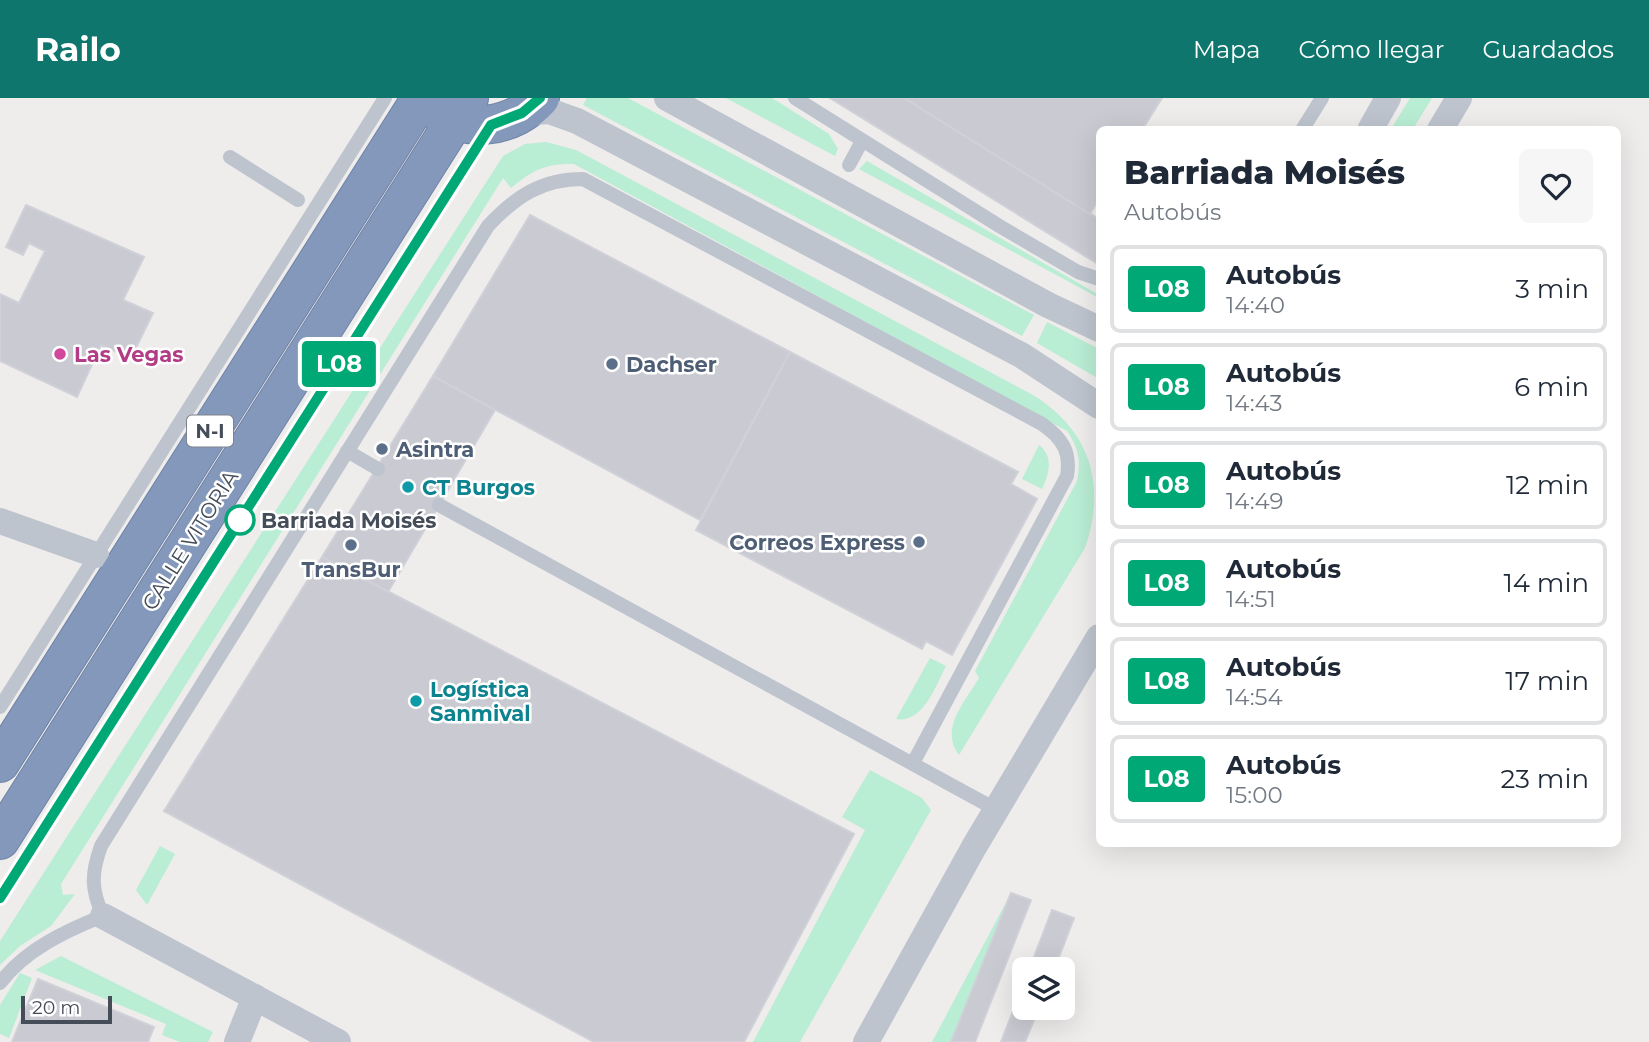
<!DOCTYPE html>
<html lang="es">
<head>
<meta charset="utf-8">
<style>
  :root { --surface:#fff; --page:#f6f6f7; --text:#1f2937; --muted:#747a83; --line:#e0e1e3; --accent:#0f766e }
  body { margin:0; font-family:Montserrat,sans-serif; background:var(--page); color:var(--text); height:100vh; display:flex; flex-direction:column; font-size:26px; white-space:nowrap }
  * { box-sizing:border-box; margin:0 }
  p { font-size:23px; color:var(--muted) }
  .icon { flex:none; width:38px; height:38px; fill:none; stroke:currentColor; stroke-width:2; stroke-linecap:round; stroke-linejoin:round }
  .map { position:relative; flex:1; overflow:hidden }
  .side { position:absolute; left:1096px; top:28px; width:525px; height:721px; display:flex; flex-direction:column; background:var(--surface); border-radius:10px; box-shadow:0 7px 28px #0002 }
  .side>* { flex:none }
  .badge { padding:0 14px; border-radius:5px; font-size:24px; line-height:46px }
  .fabs { position:absolute; left:1012px; top:859px; display:grid; gap:14px }
  .fabs a { display:grid; place-items:center; width:63px; height:63px; border-radius:10px; background:var(--surface); box-shadow:0 7px 28px #0002; font-size:35px }
  .scale { position:absolute; left:21px; bottom:18px; width:91px; box-sizing:border-box; padding-left:7px; border:4px solid #454d59; border-top:0; font-size:19px; line-height:24px; white-space:nowrap; color:#454d59; -webkit-text-stroke:5px #fff; paint-order:stroke }
  .map>.badge { position:absolute; translate:-50% -50%; box-shadow:0 0 0 4px #fff }
  .round { display:grid; place-items:center; flex:none; width:74px; height:74px; border-radius:10px; background:var(--page) }
  .summary { display:flex; align-items:center; justify-content:space-between; height:119px; padding:0 28px }
  h1 { font-size:33px; font-weight:800; line-height:52px }
  ul { padding:0; list-style:none }
  li { display:flex; align-items:center; gap:21px; height:88px; margin:0 14px 10px; padding:0 14px; border:4px solid var(--line); border-radius:10px }
  li div { flex:1 }
  li b { display:block; font-size:26px }
  li em { font-style:normal }
  li .badge { min-width:77px; font-weight:700; text-align:center }
  header { display:flex; align-items:center; gap:42px; box-sizing:border-box; height:98px; padding:0 35px; background:var(--accent); color:#fff }
  header strong { font-size:33px }
  nav { display:flex; gap:38px; margin-inline-start:auto; font-size:24px }
  .map>svg:first-child { display:block }
  .green { fill:#b9edd4 }
  .building { fill:#c9cad2; stroke:#d0d1d8; stroke-width:2 }
  .lines { fill:none; stroke-linecap:round; stroke-linejoin:round }
  .highway-casing { stroke:#6f83a7; stroke-width:40 }
  .lane { stroke:#bdc4ce; stroke-width:14 }
  .street { stroke:#bdc4ce; stroke-width:26 }
  .highway { stroke:#8498bb; stroke-width:38 }
  .line-casing { stroke:#fff; stroke-width:16 }
  .line { stroke:#00a876; stroke-width:10 }
  .hotel-dot { fill:#d1479c; stroke:#fff; stroke-width:2.5 }
  .service-dot { fill:#5c6f8a; stroke:#fff; stroke-width:2.5 }
  .culture-dot { fill:#0f9aa8; stroke:#fff; stroke-width:2.5 }
  .stop-dot { fill:#fff; stroke:#00a876; stroke-width:3.5 }
  .labels { text-anchor:middle; dominant-baseline:central; stroke-width:5; stroke-linejoin:round; paint-order:stroke }
  .shield { fill:#fff; stroke:#7d828b; stroke-width:2 }
  .shield-label { font-size:19px; font-weight:bold; fill:#454d59 }
  .hotel-label { font-size:21px; font-weight:bold; fill:#b23c85; stroke:#fff; text-anchor:start }
  .service-label { font-size:21px; font-weight:bold; fill:#4e5e75; stroke:#fff; text-anchor:start }
  .culture-label { font-size:21px; font-weight:bold; fill:#0d838f; stroke:#fff; text-anchor:start }
  .stop-label { font-size:21px; font-weight:bold; fill:#454d59; stroke:#fff; text-anchor:start }
  .street-label { font-size:21px; fill:#454d59; stroke:#fff }
</style>
</head>
<body>
<header>
<strong>Railo</strong>
<nav><a>Mapa</a><a>Cómo llegar</a><a>Guardados</a></nav>
</header>
<div class="map">
<svg width="1649" height="944" viewBox="0 0 1649 944">
  <rect width="100%" height="100%" fill="#efecec"/>
  <g class="green">
    <polygon points="587,0 628,0 1034,217 1022,238 583,7"/>
    <polygon points="726,0 772,0 829,36 838,51 835,58"/>
    <polygon points="1410,0 1432,0 1413,31 1391,31"/>
    <path d="M546 44 576 52 1033 297C1090 332 1107 387 1085 450L959 657C939 631 965 604 979 580L975 573 1077 383C1081 362 1079 351 1067 333L574 66C546 65 531 73 511 90L503 80 61 786 63 797 75 796 51 828 20 848 0 867V843L503 58 525 46Z"/>
    <polygon points="867,63 1099,197 1099,200 859,71"/>
    <polygon points="1047,224 1099,251 1099,281 1037,245"/>
    <path d="M1039 347C1054 359 1049 376 1042 391L1022 381Z"/>
    <path d="M930 560 946 568C936 587 923 626 896 621Z"/>
    <polygon points="870,672 922,700 931,712 800,944 753,944 865,732 842,719"/>
    <polygon points="160,748 175,756 147,807 136,792"/>
    <polygon points="1011,795 951,944 932,944"/>
    <polygon points="61,858 213,934 208,944 180,944 162,937 166,926 35,872"/>
    <polygon points="20,875 32,880 9,940 0,936 0,907"/>
  </g>
  <g class="building">
    <polygon points="830,0 904,0 1099,121 1098,166"/>
    <polygon points="904,0 1162,0 1142,32 1099,32 1099,101 1090,116"/>
    <polygon points="26,107 144,159 123,202 153,215 131,260 101,247 77,299 0,263 0,196 19,205 45,153 29,145 23,157 6,149"/>
    <polygon points="530,117 790,254 700,422 433,278"/>
    <polygon points="790,254 1018,374 1011,386 1037,401 952,557 926,543 922,551 696,432"/>
    <polygon points="433,278 495,312 388,494 322,459"/>
    <polygon points="322,459 854,736 744,944 594,944 164,713"/>
    <polygon points="1011,795 1031,802 975,944 951,944"/>
    <polygon points="1052,812 1074,820 1054,872 1029,872"/>
    <polygon points="38,881 154,929 148,944 12,944"/>
    <polygon points="1024,885 1024,910 1039,910 1025,944 1001,944"/>
  </g>
  <g class="lines">
    <defs>
      <g id="highway">
        <path d="M436 12C467 37 514 29 540 0"/>
        <polyline points="0,665 421,0"/>
        <polyline points="0,742 469,0"/>
      </g>
    </defs>
    <use href="#highway" class="highway-casing"/>
    <g class="lane">
      <polyline points="795,0 1001,129 1078,174 1099,181"/>
      <polyline points="1302,32 1322,0"/>
      <polyline points="230,59 298,102"/>
      <polyline points="849,67 862,43"/>
      <polyline points="347,353 378,371"/>
      <polyline points="439,407 997,712"/>
      <polyline points="0,609 385,0"/>
      <polyline points="0,800 489,30"/>
      <path d="M0 885C25 852 65 833 103 818 91 791 91 776 101 748L488 128C516 98 542 81 583 81L1042 326C1062 340 1071 353 1067 378L913 665"/>
    </g>
    <g class="street">
      <polyline points="667,0 1048,207 1099,231"/>
      <polyline points="522,15 549,13 577,23 1021,257 1099,308"/>
      <polyline points="1370,32 1388,0"/>
      <polyline points="1440,32 1459,0"/>
      <polyline points="0,423 96,457"/>
      <polyline points="103,818 338,944"/>
      <polyline points="237,944 255,899"/>
      <polyline points="866,944 974,749 1099,539"/>
    </g>
    <use href="#highway" class="highway"/>
  </g>
  <g class="lines">
    <defs>
      <polyline id="line" points="0,800 491,27 522,15 540,0"/>
    </defs>
    <use href="#line" class="line-casing"/>
    <use href="#line" class="line"/>
  </g>
  <circle class="hotel-dot" cx="60" cy="256" r="7"/>
  <g class="service-dot">
    <circle cx="612" cy="266" r="7"/>
    <circle cx="382" cy="351" r="7"/>
    <circle cx="919" cy="444" r="7"/>
    <circle cx="351" cy="447" r="7"/>
  </g>
  <g class="culture-dot">
    <circle cx="408" cy="389" r="7"/>
    <circle cx="416" cy="603" r="7"/>
  </g>
  <circle class="stop-dot" cx="240" cy="422" r="14"/>
  <g class="labels">
    <rect class="shield" x="187" y="317.5" width="46" height="31" rx="5"/>
    <g class="shield-label">
      <text x="210" y="333">N-I</text>
    </g>
    <g class="hotel-label">
      <text x="74" y="256">Las Vegas</text>
    </g>
    <g class="service-label">
      <text x="626" y="266">Dachser</text>
      <text x="396" y="351">Asintra</text>
      <text x="905" y="444" text-anchor="end">Correos Express</text>
      <text x="351" y="471" text-anchor="middle">TransBur</text>
    </g>
    <g class="culture-label">
      <text x="422" y="389">CT Burgos</text>
      <text x="430" y="591">Logística<tspan x="430" dy="24">Sanmival</tspan></text>
    </g>
    <g class="stop-label">
      <text x="261" y="422">Barriada Moisés</text>
    </g>
    <g class="street-label">
      <text transform="translate(190 442) rotate(-58)">CALLE VITORIA</text>
    </g>
  </g>
</svg>
<div class="fabs">
<a><svg class="icon" aria-label="layers" viewBox="0 0 24 24"><path d="M12 4l9 5-9 5-9-5zM3 14l9 5 9-5"/></svg></a>
</div>
<div class="scale">20 m</div>
<b class="badge" style="left:339px;top:266px;background:#00a876;color:#fff">L08</b>
<section class="side">
<div class="summary"><div><h1>Barriada Moisés</h1><p>Autobús</p></div><a class="round"><svg class="icon" aria-label="heart" viewBox="0 0 24 24"><path d="M12 20l-8-8c-3-5 5-10 8-4 3-6 11-1 8 4z"/></svg></a></div>
<ul>
<li><span class="badge" style="background:#00a876;color:#fff">L08</span><div><b>Autobús</b><p>14:40</p></div><em>3 min</em></li>
<li><span class="badge" style="background:#00a876;color:#fff">L08</span><div><b>Autobús</b><p>14:43</p></div><em>6 min</em></li>
<li><span class="badge" style="background:#00a876;color:#fff">L08</span><div><b>Autobús</b><p>14:49</p></div><em>12 min</em></li>
<li><span class="badge" style="background:#00a876;color:#fff">L08</span><div><b>Autobús</b><p>14:51</p></div><em>14 min</em></li>
<li><span class="badge" style="background:#00a876;color:#fff">L08</span><div><b>Autobús</b><p>14:54</p></div><em>17 min</em></li>
<li><span class="badge" style="background:#00a876;color:#fff">L08</span><div><b>Autobús</b><p>15:00</p></div><em>23 min</em></li>
</ul>
</section>
</div>
</body>
</html>
